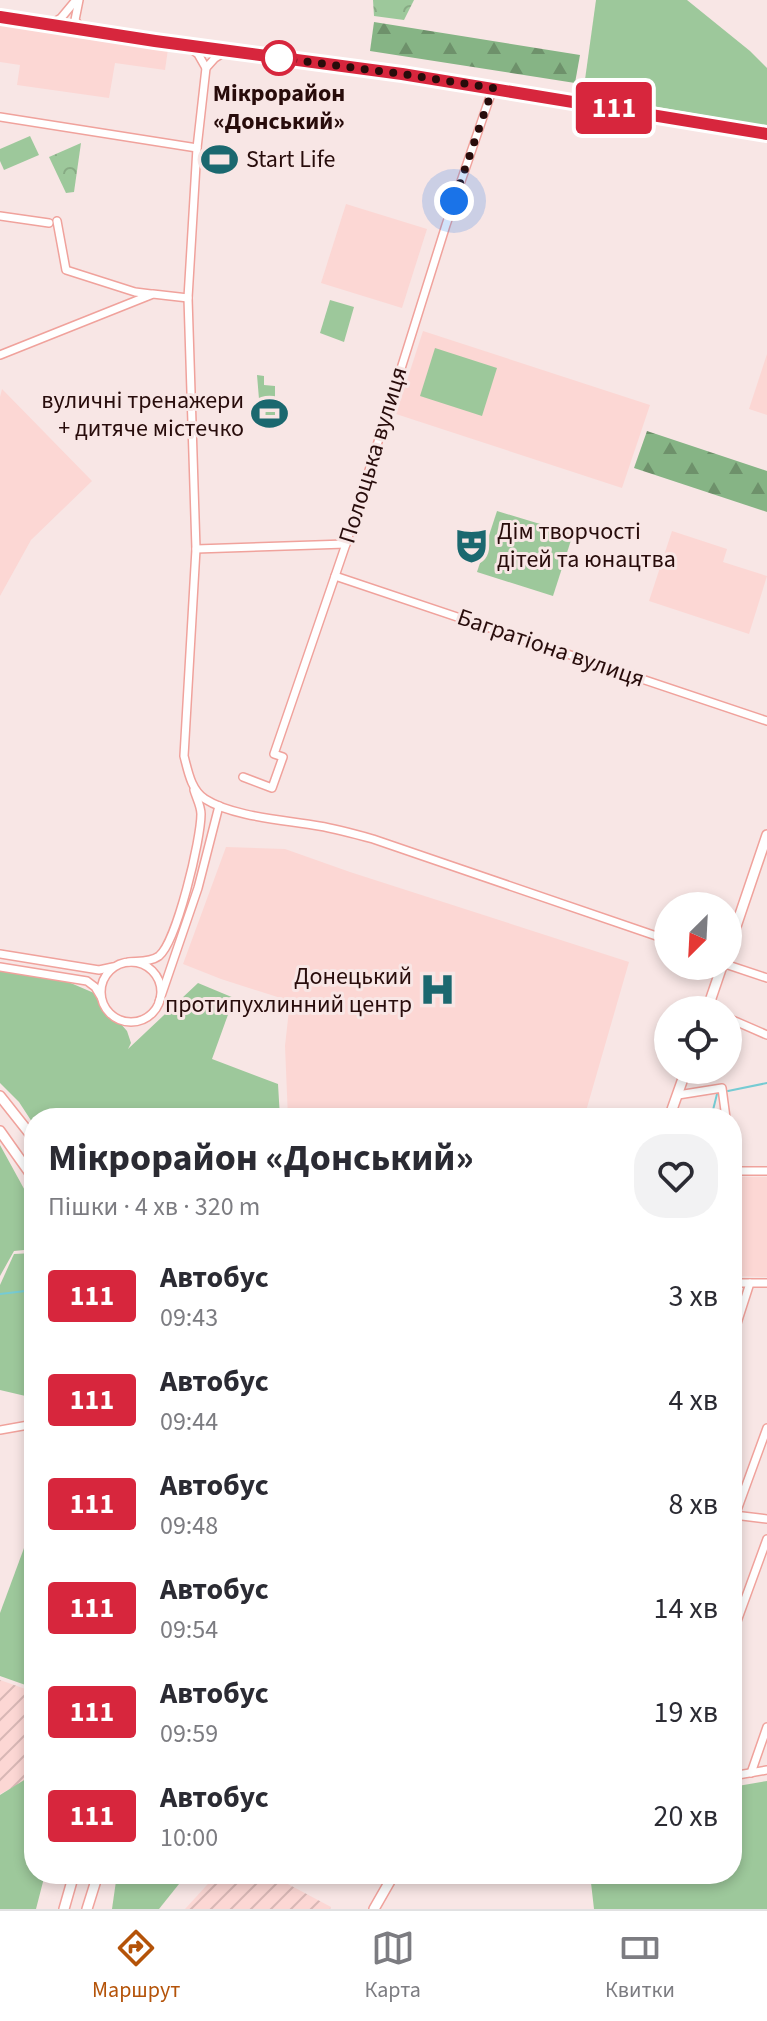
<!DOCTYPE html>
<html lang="uk">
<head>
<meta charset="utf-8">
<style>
  :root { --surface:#fff; --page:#f2f2f3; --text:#2b2b33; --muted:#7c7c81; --line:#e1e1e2; --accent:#b45309 }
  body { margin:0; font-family:"Source Sans 3",sans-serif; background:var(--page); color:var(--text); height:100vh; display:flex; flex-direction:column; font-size:30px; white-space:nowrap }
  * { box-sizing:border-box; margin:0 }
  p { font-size:26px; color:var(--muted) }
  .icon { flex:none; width:44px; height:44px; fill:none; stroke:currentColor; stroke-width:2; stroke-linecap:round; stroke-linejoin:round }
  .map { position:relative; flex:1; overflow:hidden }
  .drawer { position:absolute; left:24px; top:1108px; width:718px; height:776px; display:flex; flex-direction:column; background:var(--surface); border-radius:32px; box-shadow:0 4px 12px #0003 }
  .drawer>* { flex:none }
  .badge { padding:0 16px; border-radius:6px; font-size:28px; line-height:52px }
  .needle { width:52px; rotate:204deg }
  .fabs { position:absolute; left:654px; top:892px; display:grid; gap:16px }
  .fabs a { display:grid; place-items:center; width:88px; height:88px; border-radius:50%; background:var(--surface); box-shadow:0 4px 12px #0003; font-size:40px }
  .you { position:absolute; width:40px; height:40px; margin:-20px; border:6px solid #fff; border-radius:50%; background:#1a73e8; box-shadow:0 0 0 12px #1a73e833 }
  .map>.badge { position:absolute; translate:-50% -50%; box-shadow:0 0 0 4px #fff }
  .round { display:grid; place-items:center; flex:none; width:84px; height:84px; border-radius:32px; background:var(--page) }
  .head { display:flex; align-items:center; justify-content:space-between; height:136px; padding:0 24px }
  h1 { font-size:38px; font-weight:700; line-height:60px }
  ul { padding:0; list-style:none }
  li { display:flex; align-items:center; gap:24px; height:104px; padding:0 24px }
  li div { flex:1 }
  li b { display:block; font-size:30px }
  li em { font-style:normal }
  li .badge { min-width:88px; font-weight:700; text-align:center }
  .menu { display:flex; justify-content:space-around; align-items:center; height:112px; border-top:2px solid var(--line); background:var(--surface); font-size:22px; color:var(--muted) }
  .menu a { display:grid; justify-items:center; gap:4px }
  .menu .current { color:var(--accent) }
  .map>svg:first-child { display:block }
  .built { fill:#fcd7d4 }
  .industrial { fill:url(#industrial-furrows) }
  .green { fill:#9dc89b }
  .forest { fill:url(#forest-firs) }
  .park { fill:url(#park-crowns) }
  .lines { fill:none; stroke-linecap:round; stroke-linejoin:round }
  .stream { stroke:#76cbd3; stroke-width:2 }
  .minor-casing { stroke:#f0a29c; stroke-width:10 }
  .major-casing { stroke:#f0a29c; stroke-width:12 }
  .minor { stroke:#fff; stroke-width:7 }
  .major { stroke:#fff; stroke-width:9 }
  .line-casing { stroke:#fff; stroke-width:18 }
  .line { stroke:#d7263d; stroke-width:12 }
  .walk { stroke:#280c0b; stroke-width:8; stroke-dasharray:0 14.4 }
  .stop-dot { fill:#fff; stroke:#d7263d; stroke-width:4 }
  .labels { text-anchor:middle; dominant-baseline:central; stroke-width:6; stroke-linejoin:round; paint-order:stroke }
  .stop-label { font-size:24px; font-weight:bold; fill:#280c0b; stroke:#f8e6e5 }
  .poi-label { font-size:24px; fill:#280c0b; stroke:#f8e6e5; text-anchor:start }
  .street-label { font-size:24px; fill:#280c0b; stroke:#f8e6e5 }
</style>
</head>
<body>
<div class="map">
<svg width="767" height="1909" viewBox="0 0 767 1909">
  <defs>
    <pattern id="industrial-furrows" width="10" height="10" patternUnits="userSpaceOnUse" patternTransform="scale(2)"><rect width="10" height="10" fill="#fcd7d4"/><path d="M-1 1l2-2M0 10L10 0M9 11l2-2" fill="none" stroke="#d8b7b5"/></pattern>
    <pattern id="forest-firs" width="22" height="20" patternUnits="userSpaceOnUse" patternTransform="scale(2)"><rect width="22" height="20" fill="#86b485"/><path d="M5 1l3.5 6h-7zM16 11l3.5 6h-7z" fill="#6e916b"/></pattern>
    <pattern id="park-crowns" width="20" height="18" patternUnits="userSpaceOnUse" patternTransform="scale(2)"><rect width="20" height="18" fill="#9dc89b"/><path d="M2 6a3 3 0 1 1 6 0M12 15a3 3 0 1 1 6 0" fill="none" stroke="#87ab84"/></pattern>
  </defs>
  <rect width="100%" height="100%" fill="#f8e6e5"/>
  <g class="built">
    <polygon points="0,24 168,49 165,70 115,63 109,98 17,85 20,65 0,62"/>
    <polygon points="346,204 427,229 402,308 321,283"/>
    <polygon points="423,331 650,405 622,488 396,414"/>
    <polygon points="767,354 767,415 749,409"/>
    <polygon points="2,389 92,481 31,540 0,596 0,397"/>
    <polygon points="672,531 727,549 723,562 767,576 749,634 649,601"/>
    <polygon points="226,847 285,849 350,872 629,962 584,1118 288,1118 285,1046 290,1001 221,979 183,964"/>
    <polygon points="732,1177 767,1177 767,1277 732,1276"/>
  </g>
  <g class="industrial">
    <polygon points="0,1680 34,1692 34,1759 27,1780 0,1794"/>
    <polygon points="217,1874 269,1874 331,1907 330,1909 185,1909"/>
  </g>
  <g class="green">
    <polygon points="596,0 687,0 750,51 767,68 767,126 583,94"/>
    <polygon points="30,136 39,155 4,170 0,161 0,149"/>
    <polygon points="330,300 354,307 344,342 320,333"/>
    <polygon points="435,348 497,368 482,416 420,396"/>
    <polygon points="257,375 264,376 264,385 275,386 275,428 265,428 266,401 259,399"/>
    <polygon points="497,511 573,534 553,596 477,572"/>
    <polygon points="0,970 52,975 94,993 127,1031 131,1043 128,1049 198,983 234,998 212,1059 278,1084 280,1118 34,1118 34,1125 19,1102 0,1083"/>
    <polygon points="0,1145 34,1207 34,1249 14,1251 0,1276"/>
    <polygon points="34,1253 34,1398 0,1390 0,1285 14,1254"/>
    <polygon points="34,1521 34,1688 0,1676 0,1613"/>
    <polygon points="34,1763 34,1874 45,1874 36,1909 0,1909 0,1795 29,1777"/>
    <polygon points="767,1781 767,1909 594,1909 590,1874 732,1874 732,1787"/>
    <polygon points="117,1874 187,1874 159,1909 112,1909"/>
  </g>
  <g class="forest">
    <polygon points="374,22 580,55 575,83 370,51"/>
    <polygon points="647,431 767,471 767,512 634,468"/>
  </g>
  <g class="park">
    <polygon points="373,0 414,0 404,20 374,16"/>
    <polygon points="81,143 74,192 66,193 49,157"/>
  </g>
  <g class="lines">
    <g class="stream">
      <polyline points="728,1091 767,1083"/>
      <polyline points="711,1118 717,1094"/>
      <polyline points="0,1294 34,1290"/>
    </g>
    <defs>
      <g id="minor">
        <polyline points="79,0 75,20 83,31"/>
        <polyline points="0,17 187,46 402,74 767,134"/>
        <polyline points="50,25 61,18 76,0"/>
        <polyline points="189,47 198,54 206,68"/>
        <path d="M226 51 215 58 206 68 197 148 188 298 196 549 184 756C188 771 191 790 205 799 233 817 286 820 319 826 337 829 355 834 373 839L668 940"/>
        <polyline points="0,117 197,148"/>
        <polyline points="0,216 49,223"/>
        <polyline points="57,221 66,270 135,292 151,294"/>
        <polyline points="0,355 153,294 188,298"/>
        <polyline points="196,549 346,544"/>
        <polyline points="335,576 767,721"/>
        <polyline points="243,777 272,788 283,757 274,754 346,544 446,225 493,88"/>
        <polyline points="0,954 99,970 113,967"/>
        <path d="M129 962C139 961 151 962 159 956 177 941 201 839 201 814 201 806 196 797 194 790"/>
        <circle cx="131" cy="992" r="30"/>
        <polyline points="728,965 767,978"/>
        <polyline points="0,967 87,981 95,987 101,997"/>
        <polyline points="159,1002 198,888 219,806"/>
        <polyline points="728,1018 767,1035"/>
        <polyline points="678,1095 722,1088 726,1118"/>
        <polyline points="648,1118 670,1115"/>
        <polyline points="732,1171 767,1171"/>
        <polyline points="732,1283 767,1283"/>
        <polyline points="732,1339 750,1283"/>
        <polyline points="0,1430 34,1424"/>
        <polyline points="734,1515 767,1519"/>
        <polyline points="732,1524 767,1428"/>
        <polyline points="732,1635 767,1539"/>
        <polyline points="751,1773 767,1727"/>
        <polyline points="732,1776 767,1770"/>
      </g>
      <g id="major">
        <polyline points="728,950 767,835"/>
        <polyline points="707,1010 722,966"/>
        <polyline points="0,1096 34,1139"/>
        <polyline points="669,1118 686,1070"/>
        <polyline points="0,1131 34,1179"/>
        <polyline points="64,1909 74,1874"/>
        <polyline points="87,1909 98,1874"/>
        <polyline points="374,1909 394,1874"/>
      </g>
    </defs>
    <use href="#minor" class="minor-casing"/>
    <use href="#major" class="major-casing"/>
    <use href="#minor" class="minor"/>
    <use href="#major" class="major"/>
  </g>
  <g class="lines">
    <defs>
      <polyline id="line" points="0,17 155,41 402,74 767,134"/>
    </defs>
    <use href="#line" class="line-casing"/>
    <use href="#line" class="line"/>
    <polyline class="walk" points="279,58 402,74 493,88 454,201"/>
  </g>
  <defs>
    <symbol id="stadium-bare" viewBox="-9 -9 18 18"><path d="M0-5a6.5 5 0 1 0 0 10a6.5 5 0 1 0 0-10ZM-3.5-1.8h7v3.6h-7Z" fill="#1b686f" stroke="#f8e6e5" stroke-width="2.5" paint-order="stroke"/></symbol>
    <symbol id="theatre-bare" viewBox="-9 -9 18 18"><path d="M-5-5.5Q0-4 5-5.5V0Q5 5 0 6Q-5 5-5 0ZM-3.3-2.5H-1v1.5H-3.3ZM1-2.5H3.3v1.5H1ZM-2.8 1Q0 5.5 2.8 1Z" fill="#1b686f" stroke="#f8e6e5" stroke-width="2.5" paint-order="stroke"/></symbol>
    <symbol id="hospital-bare" viewBox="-9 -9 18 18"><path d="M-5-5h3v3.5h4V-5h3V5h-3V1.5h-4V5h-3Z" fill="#1b686f" stroke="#f8e6e5" stroke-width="2.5" paint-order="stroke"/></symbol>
  </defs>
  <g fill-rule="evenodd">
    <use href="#stadium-bare" x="194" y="134" width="51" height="51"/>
    <use href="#stadium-bare" x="244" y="388" width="51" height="51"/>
    <use href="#theatre-bare" x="446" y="520" width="51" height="51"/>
    <use href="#hospital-bare" x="412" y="964" width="51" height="51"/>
  </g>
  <circle class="stop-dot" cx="279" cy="58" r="16"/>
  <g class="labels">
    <g class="stop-label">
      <text x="279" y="93">Мікрорайон<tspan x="279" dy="28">«Донський»</tspan></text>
    </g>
    <g class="poi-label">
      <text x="246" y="159">Start Life</text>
      <text x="244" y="400" text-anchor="end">вуличні тренажери<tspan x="244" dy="28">+ дитяче містечко</tspan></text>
      <text x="497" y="531">Дім творчості<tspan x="497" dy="28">дітей та юнацтва</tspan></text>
      <text x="412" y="976" text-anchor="end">Донецький<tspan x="412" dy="28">протипухлинний центр</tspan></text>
    </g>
    <g class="street-label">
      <text transform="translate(373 455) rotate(-73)">Полоцька вулиця</text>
      <text transform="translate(551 648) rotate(19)">Багратіона вулиця</text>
    </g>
  </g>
</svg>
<div class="fabs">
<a><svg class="needle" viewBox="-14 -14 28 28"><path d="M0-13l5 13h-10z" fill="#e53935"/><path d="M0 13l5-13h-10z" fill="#7c7c81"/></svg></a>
<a><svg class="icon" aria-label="locate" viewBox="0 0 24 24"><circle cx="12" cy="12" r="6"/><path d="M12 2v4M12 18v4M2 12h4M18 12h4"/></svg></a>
</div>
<div class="you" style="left:454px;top:201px"></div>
<b class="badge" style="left:614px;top:108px;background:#d7263d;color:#fff">111</b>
<section class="drawer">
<div class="head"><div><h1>Мікрорайон «Донський»</h1><p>Пішки · 4 хв · 320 m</p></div><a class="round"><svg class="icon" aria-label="heart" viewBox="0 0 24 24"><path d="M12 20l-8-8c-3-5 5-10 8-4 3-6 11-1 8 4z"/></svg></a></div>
<ul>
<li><span class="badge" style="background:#d7263d;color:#fff">111</span><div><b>Автобус</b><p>09:43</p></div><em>3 хв</em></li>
<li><span class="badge" style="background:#d7263d;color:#fff">111</span><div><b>Автобус</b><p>09:44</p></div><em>4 хв</em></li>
<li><span class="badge" style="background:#d7263d;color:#fff">111</span><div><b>Автобус</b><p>09:48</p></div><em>8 хв</em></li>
<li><span class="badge" style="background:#d7263d;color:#fff">111</span><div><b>Автобус</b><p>09:54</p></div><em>14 хв</em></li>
<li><span class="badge" style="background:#d7263d;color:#fff">111</span><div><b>Автобус</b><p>09:59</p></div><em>19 хв</em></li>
<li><span class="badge" style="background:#d7263d;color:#fff">111</span><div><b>Автобус</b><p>10:00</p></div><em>20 хв</em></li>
</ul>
</section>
</div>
<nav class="menu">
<a class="current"><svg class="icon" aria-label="directions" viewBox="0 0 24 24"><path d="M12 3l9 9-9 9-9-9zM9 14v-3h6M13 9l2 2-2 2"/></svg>Маршрут</a>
<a><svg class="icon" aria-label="map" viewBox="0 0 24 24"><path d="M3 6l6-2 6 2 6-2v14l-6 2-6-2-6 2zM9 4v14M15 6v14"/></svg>Карта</a>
<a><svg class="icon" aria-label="tickets" viewBox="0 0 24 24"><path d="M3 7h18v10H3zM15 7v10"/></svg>Квитки</a>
</nav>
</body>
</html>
